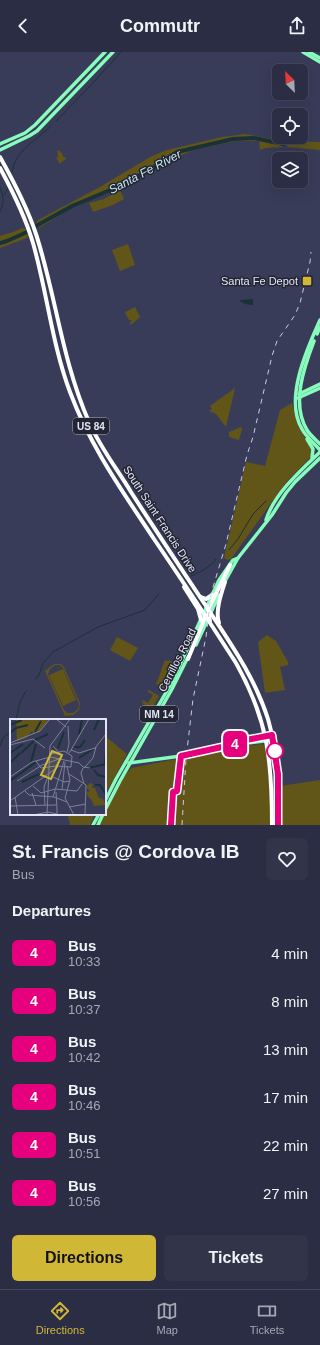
<!DOCTYPE html>
<html lang="en">
<head>
<meta charset="utf-8">
<style>
  :root { --surface:#2a2d43; --page:#32354a; --text:#f1f3f6; --muted:#a5a8b2; --line:#46495c; --accent:#d0b736 }
  body { margin:0; font-family:Arial,sans-serif; background:var(--page); color:var(--text); height:100vh; display:flex; flex-direction:column; font-size:15px; white-space:nowrap }
  * { box-sizing:border-box; margin:0 }
  p { font-size:13px; color:var(--muted) }
  .icon { flex:none; width:22px; height:22px; fill:none; stroke:currentColor; stroke-width:2; stroke-linecap:round; stroke-linejoin:round }
  .map { position:relative; height:773px; overflow:hidden }
  .drawer { display:flex; flex-direction:column; background:var(--surface); flex:1 }
  .drawer>* { flex:none }
  .badge { padding:0 8px; border-radius:6px; font-size:14px; line-height:26px }
  .needle { width:26px; rotate:336deg }
  .controls { position:absolute; left:272px; top:12px; display:grid; gap:8px }
  .controls a { display:grid; place-items:center; width:36px; height:36px; border-radius:6px; background:var(--surface); box-shadow:0 4px 16px #0002,0 0 0 1px var(--line); font-size:20px }
  .map>.badge { position:absolute; translate:-50% -50%; box-shadow:0 0 0 2px #fff }
  h2 { padding:0 12px; font-size:15px; line-height:36px }
  .round { display:grid; place-items:center; flex:none; width:42px; height:42px; border-radius:6px; background:var(--page) }
  .headline { display:flex; align-items:center; justify-content:space-between; height:68px; padding:0 12px }
  h1 { font-size:19px; font-weight:700; line-height:30px }
  .cta { display:flex; gap:8px; margin-top:auto; padding:8px 12px }
  .cta a { flex:1; height:46px; border-radius:6px; background:var(--accent); color:#111; font-size:16px; font-weight:700; line-height:46px; text-align:center }
  .cta a+a { background:var(--page); color:var(--text) }
  ul { padding:0; list-style:none }
  li { display:flex; align-items:center; gap:12px; height:48px; padding:0 12px }
  li div { flex:1 }
  li b { display:block; font-size:15px }
  li em { font-style:normal }
  li .badge { min-width:44px; font-weight:700; text-align:center }
  header { display:flex; justify-content:space-between; align-items:center; height:52px; padding:0 12px; background:var(--surface); font-size:18px; font-weight:700 }
  .tabs { display:flex; justify-content:space-around; align-items:center; height:56px; border-top:1px solid var(--line); background:var(--surface); font-size:11px; color:var(--muted) }
  .tabs a { display:grid; justify-items:center; gap:2px }
  .tabs .on { color:var(--accent) }
  .map>svg:first-child { display:block }
  .green { fill:#615518; fill-rule:evenodd }
  .water { fill:#193238 }
  .lines { fill:none; stroke-linecap:round; stroke-linejoin:round }
  .stream { stroke:#193238; stroke-width:1 }
  .river { stroke:#193238; stroke-width:4 }
  .major { stroke:#88fcbc; stroke-width:3.5 }
  .highway { stroke:#fff; stroke-width:4 }
  .rail { stroke:#c9cce0; stroke-width:1; stroke-dasharray:5 5; stroke-linecap:butt }
  .line-casing { stroke:#fff; stroke-width:9 }
  .line { stroke:#e6007e; stroke-width:6 }
  .poi-dot { fill:#d0b736; stroke:#232532; stroke-width:1.5 }
  .stop-dot { fill:#fff; stroke:#e6007e; stroke-width:2 }
  .labels { text-anchor:middle; dominant-baseline:central; stroke-width:3; stroke-linejoin:round; paint-order:stroke }
  .shield { fill:#232532; stroke:#a9abbc; stroke-width:1 }
  .shield-label { font-size:10px; font-weight:bold; fill:#e2e5f7 }
  .poi-label { font-size:11px; fill:#e2e5f7; stroke:#232532; text-anchor:end }
  .street-label { font-size:11px; fill:#e2e5f7; stroke:#232532 }
  .water-label { font-size:12px; font-style:italic; fill:#c5e7f1; stroke:#232532 }
  .inset-river { fill:none; stroke:#193238; stroke-width:2 }
  .inset-road { fill:none; stroke:#7c8098; stroke-width:1 }
  .view { fill:#d0b736; fill-opacity:0.15; stroke:#d0b736; stroke-width:2 }
  .inset-edge { fill:none; stroke:#e2e5f7; stroke-width:2 }
</style>
</head>
<body>
<header><svg class="icon" aria-label="back" viewBox="0 0 24 24"><path d="M15 5l-7 7 7 7"/></svg>Commutr<svg class="icon" aria-label="share" viewBox="0 0 24 24"><path d="M12 15V3M7 8l5-5 5 5M5 13v7h14v-7"/></svg></header>
<div class="map">
<svg width="320" height="773" viewBox="0 0 320 773">
  <rect width="100%" height="100%" fill="#383c59"/>
  <g class="green">
    <polygon points="245,82 283,89 283,95 266,96 260,98 259,89 235,89 191,99 168,109 111,140 78,152 39,176 36,171 38,168 98,136 152,104 167,98 222,85"/>
    <polygon points="287,89 320,90 320,98 287,95"/>
    <polygon points="57,98 61,100 63,103 62,104 65,105 66,107 59,112 59,110 56,106 58,105"/>
    <polygon points="120,138 124,147 113,153 93,160 89,151 104,147"/>
    <polygon points="22,176 26,177 28,183 27,186 0,196 0,184 13,180"/>
    <polygon points="128,192 135,213 120,219 112,198"/>
    <polygon points="135,255 140,265 131,273 130,271 132,268 129,268 125,260"/>
    <polygon points="235,336 226,375 216,362 209,359 212,357 210,354"/>
    <polygon points="292,351 298,374 311,396 312,401 310,406 293,423 284,433 231,507 228,508 224,506 246,410 265,414 280,358"/>
    <polygon points="241,375 242,377 239,388 229,385 229,380"/>
    <polygon points="267,583 276,589 288,610 288,613 280,615 285,638 265,641 258,590"/>
    <polygon points="117,585 138,596 130,609 110,598"/>
    <path d="M165 608 168 609 169 608 176 612 163 637 156 632C160 624 161 617 165 608Z"/>
    <path d="M54 612H61L64 615 80 651 79 658 73 663 65 664 45 619ZM55 613H60L63 616 79 652 78 657 73 661H67L64 658 48 622 50 617Z"/>
    <polygon points="63,617 76,648 63,654 49,623"/>
    <polygon points="149,638 159,644 152,657 142,651 143,648 148,651 153,643 147,639"/>
    <polygon points="105,684 127,702 105,743"/>
    <polygon points="262,692 266,695 270,737 280,734 320,728 320,773 279,773 279,751 271,753 271,773 99,773 123,726 131,716 232,696"/>
    <polygon points="67,762 95,762 90,773 69,773 70,772"/>
  </g>
  <path class="water" d="M253 247V253C249 253 243 252 240 249V248Z"/>
  <g class="lines">
    <g class="stream">
      <polyline points="56,69 92,32 121,0"/>
      <path d="M12 120C15 98 37 88 51 74"/>
      <path d="M0 136C4 144 4 151 0 160"/>
      <polyline points="4,143 8,136"/>
      <polyline points="229,498 238,487 253,462 266,449"/>
      <path d="M191 524C200 520 211 515 216 507"/>
      <polyline points="35,627 39,623 43,611 53,600 98,575 145,558 159,542"/>
      <polyline points="16,668 20,650 26,639"/>
      <polyline points="0,694 3,686 11,679"/>
    </g>
    <g class="river">
      <polyline points="36,174 72,154 115,136 148,119 177,100 233,87 254,86 283,92"/>
      <polyline points="0,191 7,189 27,180"/>
    </g>
    <g class="major">
      <polyline points="303,0 320,10"/>
      <polyline points="309,0 320,6"/>
      <polyline points="0,92 25,81 35,73 105,0"/>
      <polyline points="0,98 29,84 37,79 113,0"/>
      <path d="M320 268C307 297 284 347 302 377 306 385 314 391 320 398"/>
      <polyline points="317,282 320,275"/>
      <path d="M314 289C304 315 291 352 307 378 310 383 316 388 320 392"/>
      <polyline points="299,342 320,332"/>
      <polyline points="298,346 320,336"/>
      <polyline points="307,387 313,397 312,406"/>
      <path d="M266 468C274 442 301 418 320 400"/>
      <polyline points="224,531 238,506 272,463 286,441 295,430 320,406"/>
      <polyline points="196,593 219,543"/>
      <polyline points="241,690 246,688 272,683"/>
      <polyline points="129,711 181,704 240,691 248,691 273,688"/>
      <polyline points="105,749 116,727 172,630 219,528 233,508 238,506"/>
      <polyline points="105,758 120,729 172,637 188,605"/>
      <polyline points="93,773 99,762"/>
      <polyline points="98,773 103,762"/>
    </g>
    <g class="highway">
      <path d="M0 105C14 130 27 155 36 182 56 244 62 309 89 370 100 395 117 417 131 440 156 479 182 518 208 557 231 592 255 626 268 667 278 702 278 737 278 773"/>
      <path d="M0 116C13 140 25 164 33 191 47 240 52 292 70 340 90 394 123 440 154 487 182 528 209 569 236 611 268 668 272 708 272 773"/>
      <polyline points="184,535 198,557 201,568"/>
      <polyline points="201,545 206,547 212,543"/>
      <polyline points="210,569 208,558 230,513"/>
      <path d="M219 571C215 559 221 542 225 530"/>
      <polyline points="188,607 206,563"/>
    </g>
    <polyline class="rail" points="182,773 186,707 193,647 206,585 211,542 226,492 247,403 253,385 272,304 277,289 295,263 300,251 310,210 311,200"/>
  </g>
  <g class="lines">
    <defs>
      <polyline id="line" points="171,773 173,740 177,739 181,704 240,691 246,688 272,683 278,722 278,773"/>
    </defs>
    <use href="#line" class="line-casing"/>
    <use href="#line" class="line"/>
  </g>
  <rect class="poi-dot" x="302" y="224" width="10" height="10" rx="2"/>
  <circle class="stop-dot" cx="275" cy="699" r="8"/>
  <g class="labels">
    <g class="shield">
      <rect x="73" y="366" width="36" height="16" rx="3"/>
      <rect x="140" y="654" width="38" height="16" rx="3"/>
    </g>
    <g class="shield-label">
      <text x="91" y="374">US 84</text>
      <text x="159" y="662">NM 14</text>
    </g>
    <g class="poi-label">
      <text x="298" y="229">Santa Fe Depot</text>
    </g>
    <g class="street-label">
      <text transform="translate(160 467) rotate(57)">South Saint Francis Drive</text>
      <text transform="translate(177 608) rotate(-63)">Cerrillos Road</text>
    </g>
    <g class="water-label">
      <text transform="translate(145 120) rotate(-28)">Santa Fe River</text>
    </g>
  </g>
  <g transform="translate(10 667)">
    <rect width="96" height="96" fill="#383c59"/>
    <path d="M6 0H39L30 12 23 14 22 12 16 19 7 22ZM80 64 83 65 82 69H85L89 79 93 80 96 86 84 87 81 80H76H80L76 74 80 72 76 68Z" fill="#615518"/>
    <path class="inset-river" d="M0 6 12 1M84 11 89 0M25 13 31 2M0 14 6 9 18 6M69 15 72 1M25 21 38 15M64 28H70L75 21M48 29 54 13M0 34 13 25M11 34 24 22M69 39 83 30M21 43 26 25M0 44 10 34M95 45 96 28M78 49 96 45M84 51 88 56 96 58M0 62 26 43M12 63 29 55M85 66H90L96 76"/>
    <path class="inset-road" d="M46 0 56 8M0 24 30 12 40 0M0 26 23 20 35 29M43 27 52 37 46 47M61 31 79 0M57 33 59 25 58 7M59 34 61 31 69 34 85 29 96 15M40 35 54 32 62 37 61 48 46 47M40 38 69 44 73 48 80 49M26 42 31 49 46 47M57 47 60 61 55 79 64 96M73 49 71 54 74 65M74 49 83 39 86 28M59 55 76 66 75 96M41 57 54 63 60 62M0 58 22 43 40 38M7 62 32 46 49 40M23 67 31 74 45 70 67 72 72 65M52 71 55 43M15 72 19 76 44 78 57 83M46 73 47 90M22 74 26 86M5 78 8 96M43 78 54 42M0 82 48 48M35 86 34 68 37 60M0 87 46 86M59 88 76 85M38 93 47 95V90M23 96 38 93M37 96 40 27 60 0"/>
    <path class="view" d="M42 32 52 36 41 60 31 56Z"/>
    <rect width="96" height="96" class="inset-edge"/>
  </g>
</svg>
<div class="controls">
<a><svg class="needle" viewBox="-14 -14 28 28"><path d="M0-13l5 13h-10z" fill="#e53935"/><path d="M0 13l5-13h-10z" fill="#a5a8b2"/></svg></a>
<a><svg class="icon" aria-label="locate" viewBox="0 0 24 24"><circle cx="12" cy="12" r="6"/><path d="M12 2v4M12 18v4M2 12h4M18 12h4"/></svg></a>
<a><svg class="icon" aria-label="layers" viewBox="0 0 24 24"><path d="M12 4l9 5-9 5-9-5zM3 14l9 5 9-5"/></svg></a>
</div>
<b class="badge" style="left:235px;top:692px;background:#e6007e;color:#fff">4</b>
</div>
<section class="drawer">
<div class="headline"><div><h1>St. Francis @ Cordova IB</h1><p>Bus</p></div><a class="round"><svg class="icon" aria-label="heart" viewBox="0 0 24 24"><path d="M12 20l-8-8c-3-5 5-10 8-4 3-6 11-1 8 4z"/></svg></a></div>
<h2>Departures</h2>
<ul>
<li><span class="badge" style="background:#e6007e;color:#fff">4</span><div><b>Bus</b><p>10:33</p></div><em>4 min</em></li>
<li><span class="badge" style="background:#e6007e;color:#fff">4</span><div><b>Bus</b><p>10:37</p></div><em>8 min</em></li>
<li><span class="badge" style="background:#e6007e;color:#fff">4</span><div><b>Bus</b><p>10:42</p></div><em>13 min</em></li>
<li><span class="badge" style="background:#e6007e;color:#fff">4</span><div><b>Bus</b><p>10:46</p></div><em>17 min</em></li>
<li><span class="badge" style="background:#e6007e;color:#fff">4</span><div><b>Bus</b><p>10:51</p></div><em>22 min</em></li>
<li><span class="badge" style="background:#e6007e;color:#fff">4</span><div><b>Bus</b><p>10:56</p></div><em>27 min</em></li>
</ul>
<div class="cta"><a>Directions</a><a>Tickets</a></div>
</section>
<nav class="tabs">
<a class="on"><svg class="icon" aria-label="directions" viewBox="0 0 24 24"><path d="M12 3l9 9-9 9-9-9zM9 14v-3h6M13 9l2 2-2 2"/></svg>Directions</a>
<a><svg class="icon" aria-label="map" viewBox="0 0 24 24"><path d="M3 6l6-2 6 2 6-2v14l-6 2-6-2-6 2zM9 4v14M15 6v14"/></svg>Map</a>
<a><svg class="icon" aria-label="tickets" viewBox="0 0 24 24"><path d="M3 7h18v10H3zM15 7v10"/></svg>Tickets</a>
</nav>
</body>
</html>
